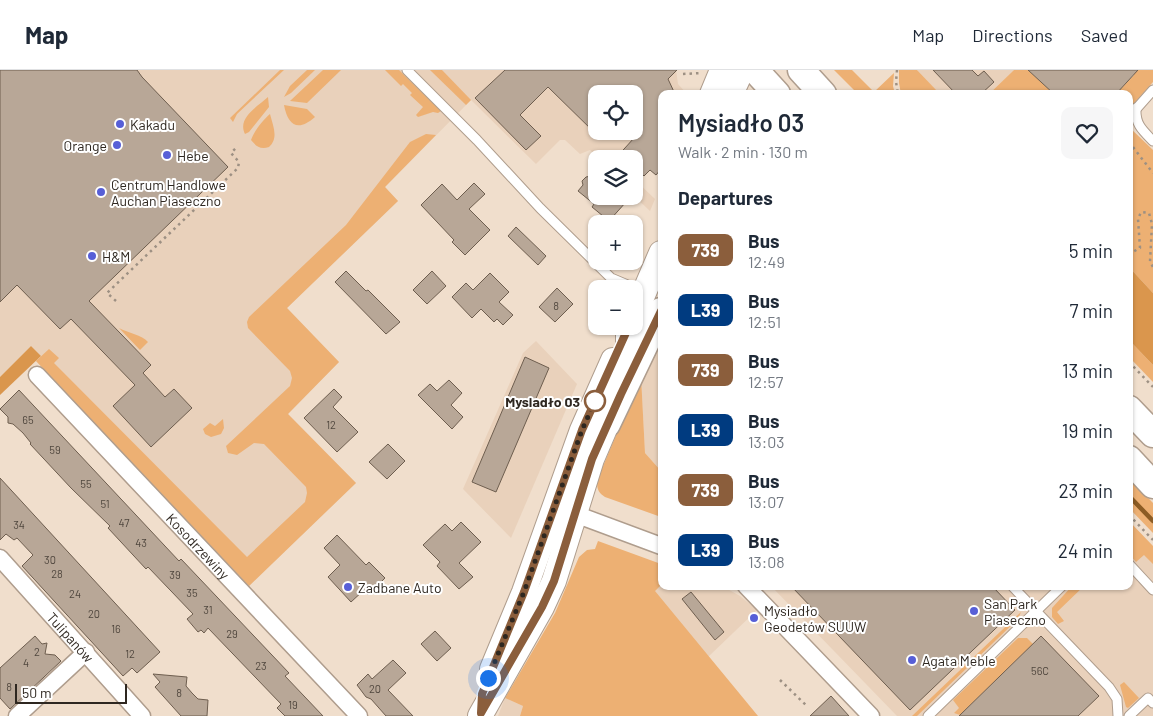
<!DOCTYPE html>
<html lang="en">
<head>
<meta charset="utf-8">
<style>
  :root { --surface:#fff; --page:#f6f6f7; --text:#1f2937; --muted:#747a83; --line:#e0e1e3 }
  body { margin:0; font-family:Barlow,sans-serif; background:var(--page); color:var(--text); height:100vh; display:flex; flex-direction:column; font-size:19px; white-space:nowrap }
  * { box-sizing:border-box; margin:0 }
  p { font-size:16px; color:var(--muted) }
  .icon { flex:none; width:28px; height:28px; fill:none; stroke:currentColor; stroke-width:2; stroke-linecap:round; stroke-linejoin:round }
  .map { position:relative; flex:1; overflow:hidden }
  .drawer { position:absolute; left:658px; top:20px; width:475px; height:500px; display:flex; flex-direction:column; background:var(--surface); border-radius:10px; box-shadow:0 1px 4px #0004 }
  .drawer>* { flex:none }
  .badge { padding:0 10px; border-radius:8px; font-size:18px; line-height:32px }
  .fabs { position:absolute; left:588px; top:15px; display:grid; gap:10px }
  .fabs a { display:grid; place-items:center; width:55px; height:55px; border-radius:10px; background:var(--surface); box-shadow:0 1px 4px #0004; font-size:25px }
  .scale { position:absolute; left:15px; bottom:12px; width:112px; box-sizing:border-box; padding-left:5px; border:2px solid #2e2720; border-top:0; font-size:14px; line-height:18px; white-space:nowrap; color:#2e2720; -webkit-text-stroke:4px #fff; paint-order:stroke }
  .you { position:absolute; width:25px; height:25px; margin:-12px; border:4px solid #fff; border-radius:50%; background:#1a73e8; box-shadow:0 0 0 8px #1a73e833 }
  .map>.badge { position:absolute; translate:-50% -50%; box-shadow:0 0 0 2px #fff }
  h2 { padding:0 20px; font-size:19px; line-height:45px }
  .round { display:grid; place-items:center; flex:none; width:52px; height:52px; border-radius:10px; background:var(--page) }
  .head { display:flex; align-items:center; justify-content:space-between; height:85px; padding:0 20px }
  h1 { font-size:24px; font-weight:600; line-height:38px }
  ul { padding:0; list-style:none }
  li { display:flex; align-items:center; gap:15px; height:60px; padding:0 20px }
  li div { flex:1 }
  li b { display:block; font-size:19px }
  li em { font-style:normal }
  li .badge { min-width:55px; font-weight:700; text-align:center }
  header { display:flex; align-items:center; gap:30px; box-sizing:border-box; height:70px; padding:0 25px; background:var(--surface); border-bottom:1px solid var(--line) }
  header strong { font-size:24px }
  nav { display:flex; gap:28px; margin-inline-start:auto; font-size:18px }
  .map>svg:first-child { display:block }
  .built { fill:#e9d1bb; fill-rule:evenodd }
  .green { fill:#edb073 }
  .forest { fill:#da964d }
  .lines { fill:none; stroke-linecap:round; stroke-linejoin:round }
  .stream { stroke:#8c5c24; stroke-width:4.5 }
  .building { fill:#b8a797; stroke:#6e5e4f }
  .lane-casing { stroke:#af9d8d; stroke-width:11 }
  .street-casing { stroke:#af9d8d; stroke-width:19 }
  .secondary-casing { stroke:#af9d8d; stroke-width:26 }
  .primary-casing { stroke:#af9d8d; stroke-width:29 }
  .path { stroke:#9d9083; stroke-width:2.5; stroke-dasharray:2.5 4; stroke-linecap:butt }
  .lane { stroke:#fff; stroke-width:9 }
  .street { stroke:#fff; stroke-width:16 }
  .secondary { stroke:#fff; stroke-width:24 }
  .primary { stroke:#fff; stroke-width:26 }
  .line-casing { stroke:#fff; stroke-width:11 }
  .line { stroke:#8b5e3c; stroke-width:8 }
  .walk { stroke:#2e2720; stroke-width:5; stroke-dasharray:0 9 }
  .poi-dot { fill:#575fd7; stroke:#fff; stroke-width:2 }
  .stop-dot { fill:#fff; stroke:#8b5e3c; stroke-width:2.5 }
  .labels { text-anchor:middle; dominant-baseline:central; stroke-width:4; stroke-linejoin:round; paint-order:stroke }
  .number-label { font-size:11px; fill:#50473e }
  .poi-label { font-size:14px; fill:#2e2720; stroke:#fff; text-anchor:start }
  .stop-label { font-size:14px; font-weight:bold; fill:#2e2720; stroke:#fff; text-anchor:end }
  .street-label { font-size:14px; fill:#2e2720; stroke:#fff }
</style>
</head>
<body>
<header>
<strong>Map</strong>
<nav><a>Map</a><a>Directions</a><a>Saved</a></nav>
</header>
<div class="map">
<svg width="1153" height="646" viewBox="0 0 1153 646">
  <rect width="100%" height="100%" fill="#f0decc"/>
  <g class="built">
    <path d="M0 0H676L678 14 687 24H661V94L634 68 617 89H599L590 80 580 84 565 70H560L536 94 471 30 385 117 398 131 287 238 339 292 288 344 356 413 249 516 36 291 41 286 31 276 0 307ZM596 24H634V61H596Z"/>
    <polygon points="917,0 1014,0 989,24 940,24"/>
    <polygon points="634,109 655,129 650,141 634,126"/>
    <polygon points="661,266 661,401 645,383 641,306"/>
    <polygon points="536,271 577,314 511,468 463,419 523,283"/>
    <polygon points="1129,460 1153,486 1153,646 897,646 771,516 1129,516"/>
    <polygon points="661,515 722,516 740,526 757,540 708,587 654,521"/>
    <polygon points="505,628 523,636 520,646 498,646"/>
  </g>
  <g class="green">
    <polygon points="280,0 284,0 237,44 233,52 230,48"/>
    <polygon points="307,0 315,0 291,23 284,27 290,16"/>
    <polygon points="323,0 341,0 307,33 290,31"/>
    <polygon points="385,0 399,0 441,41 438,43 433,42 418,47 416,45 423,37 410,25 412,23 403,14 401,16"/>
    <polygon points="430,0 442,0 471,30 466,35"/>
    <polygon points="834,0 852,0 874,22 894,3 893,16 895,24 858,24"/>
    <polygon points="899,0 917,0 940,24 901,24 899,13"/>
    <polygon points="1014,0 1028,0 1054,24 989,24"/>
    <polygon points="1129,0 1153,0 1153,12 1129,39 1129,24 1116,24 1134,5"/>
    <path d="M268 27 269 37 249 62 245 64C237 48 257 37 268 27Z"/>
    <path d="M284 35 307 39 315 47C298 62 288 56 284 35Z"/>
    <path d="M270 44C273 56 279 68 269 77 260 80 256 76 251 70 254 61 263 50 270 44Z"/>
    <polygon points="1129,57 1153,80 1153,223 1129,197"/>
    <polygon points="426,64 436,65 385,117 398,131 287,238 339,292 288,344 356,413 249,516 36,291 49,279 59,288 54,293 247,487 305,432 307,423 306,417 264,374 254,373 237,385 228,383 226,376 290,316 292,308 290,301 248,258 247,252 249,247 346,155 410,72"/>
    <path d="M119 258C128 263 142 265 148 272L140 280Z"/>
    <polygon points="1129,270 1153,295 1153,312 1129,287"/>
    <path d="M641 306 645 383 661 401V447L605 427C597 422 596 416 598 408Z"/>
    <polygon points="223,349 224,358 221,364 211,367 205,364 203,359 210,353 215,356"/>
    <polygon points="1129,408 1153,433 1153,463 1129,438"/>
    <polygon points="1129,451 1153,476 1153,494 1144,485 1136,492 1129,484"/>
    <polygon points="598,471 661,494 661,515 655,521 758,646 520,646 523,636 505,628 555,543 579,487 587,480 595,479"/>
    <polygon points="1072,516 1084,516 1057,542 1064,551 1058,554 1052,547 1052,538"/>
    <polygon points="1021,542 1018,549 917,646 912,646"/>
    <polygon points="1018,568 1027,568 1033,574 960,645 954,643 959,638 953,630"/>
    <polygon points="1124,612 1139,628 1128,638 1126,637 1120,615"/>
  </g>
  <g class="forest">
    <polygon points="1129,197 1153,223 1153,295 1129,270"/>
    <polygon points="31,276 41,286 0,325 0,307"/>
  </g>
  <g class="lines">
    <polyline class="stream" points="1129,426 1153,451"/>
  </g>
  <g class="building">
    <polygon points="0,0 137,0 142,7 228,97 89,231 151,295 143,303 165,327 174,319 192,338 151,377 113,336 135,315 71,249 60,259 17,215 0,232"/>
    <polygon points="505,0 677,0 668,9 675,24 661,24 661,99 656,105 650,100 644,106 641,103 634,110 634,89 615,89 634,68 634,24 596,24 596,64 548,17 520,45 541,66 526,80 475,28"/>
    <polygon points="933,0 972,0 978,6 984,1 994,12 981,24 956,24"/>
    <polygon points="1028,0 1138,0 1116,24 1054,24"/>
    <polygon points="596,105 596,126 619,126 626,132 609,151 592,137 594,134 578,121 583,115 582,111 586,107"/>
    <polygon points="474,113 485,124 469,139 490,160 465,185 452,172 454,170 421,135 442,114 457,130"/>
    <polygon points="516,157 546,186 538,195 508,166"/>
    <polygon points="346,201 366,221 368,220 400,252 386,264 335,212"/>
    <polygon points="432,201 446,216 427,234 413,220"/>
    <polygon points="490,203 509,222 499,232 513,245 503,255 497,249 494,252 481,239 472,248 452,227 466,213 473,220"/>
    <polygon points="557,218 573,234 555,252 539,237"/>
    <polygon points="525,287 549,298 496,422 472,412"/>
    <polygon points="449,310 462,323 451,335 463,347 452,359 418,325 430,314 437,321"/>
    <polygon points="334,319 342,327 333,337 358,362 337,382 304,348"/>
    <polygon points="19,320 179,491 181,489 289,603 285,606 323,646 285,646 277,638 281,634 208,558 204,563 201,560 198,562 187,549 193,544 148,497 146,499 108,458 110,456 71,418 30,374 31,373 23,363 13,354 8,353 8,347 0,339"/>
    <polygon points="388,374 405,391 387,409 369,392"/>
    <polygon points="0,408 160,582 137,603 132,598 123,606 22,496 33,485 17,468 14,470 6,464 0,470"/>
    <polygon points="461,452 481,472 459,493 473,507 459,519 437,496 440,492 423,475 445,454 452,461"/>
    <polygon points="337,465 366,495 369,492 385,508 368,525 364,520 351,532 328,507 340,495 324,478"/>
    <polygon points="791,516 992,516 1015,540 910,640"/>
    <polygon points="691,522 724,562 715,570 682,529"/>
    <polygon points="435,561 451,578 437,591 421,574"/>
    <polygon points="35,566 42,574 47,573 45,584 55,585 61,591 10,639 0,628 0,598"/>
    <polygon points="1041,566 1099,626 1078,646 959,646"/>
    <polygon points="393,590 406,603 388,620 413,646 386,646 371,629 366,627 357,615 368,604 372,609"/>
    <polygon points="153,604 187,607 186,616 192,623 198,629 208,630 207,646 181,646 155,617 160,612"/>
    <polygon points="831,626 849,646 810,646"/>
  </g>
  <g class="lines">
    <defs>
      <g id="lane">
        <polyline points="407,0 477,70 540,138 611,208 644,222"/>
        <path d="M1136 38C1135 54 1142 60 1153 71"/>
        <polyline points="1129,47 1153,20"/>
        <polyline points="1129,494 1153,520"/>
        <polyline points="1012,516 1109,617 1117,629 1118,646"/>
        <polyline points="928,646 1062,516"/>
        <polyline points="1129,646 1148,628 1153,633"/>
      </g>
      <g id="street">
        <path id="s1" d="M37 305 359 646"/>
        <polyline points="567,441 661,476"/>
        <path id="s2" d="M0 488 142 646"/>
        <polyline points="746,516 871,646"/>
        <polyline points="17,646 86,582"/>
      </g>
      <g id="secondary">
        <polyline points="712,24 722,0"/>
        <polyline points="731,24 742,0"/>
        <polyline points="634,246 661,183"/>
        <polyline points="492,599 524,522 582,360 613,290"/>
        <polyline points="480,646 542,537 554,511 592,389 607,354 625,295 628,274 628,259"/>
      </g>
      <g id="primary">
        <polyline points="755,0 777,24"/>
        <polyline points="801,0 823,24"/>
        <polyline points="1129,339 1153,364"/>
        <polyline points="607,354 661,241"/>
        <polyline points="1129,389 1153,415"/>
      </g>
    </defs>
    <use href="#lane" class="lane-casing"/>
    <use href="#street" class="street-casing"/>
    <use href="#secondary" class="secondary-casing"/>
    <use href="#primary" class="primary-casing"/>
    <g class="path">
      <polyline points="897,0 896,12 898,24"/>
      <polyline points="683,4 701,3"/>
      <polyline points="1129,72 1153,103"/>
      <polyline points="1129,181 1131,183 1140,178 1138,149 1141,142 1149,143 1152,154 1150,192 1153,197"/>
      <polyline points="116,231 107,223 238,98 239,92 231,83 237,77"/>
      <polyline points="1129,292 1153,317"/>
      <polyline points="1129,445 1153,470"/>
      <polyline points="780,610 808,637"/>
    </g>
    <use href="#lane" class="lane"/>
    <use href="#street" class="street"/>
    <use href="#secondary" class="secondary"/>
    <use href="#primary" class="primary"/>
  </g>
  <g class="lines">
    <defs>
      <polyline id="line" points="629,256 582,360 524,522 482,624 481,643 542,537 554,511 592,389 621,324 661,241"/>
    </defs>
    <use href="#line" class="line-casing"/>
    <use href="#line" class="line"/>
    <polyline class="walk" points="488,608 524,522 582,360 595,331"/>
  </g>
  <g class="poi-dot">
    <circle cx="120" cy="54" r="5"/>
    <circle cx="117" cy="75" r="5"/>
    <circle cx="167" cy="85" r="5"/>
    <circle cx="101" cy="122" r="5"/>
    <circle cx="92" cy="186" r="5"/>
    <circle cx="348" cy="517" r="5"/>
    <circle cx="974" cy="541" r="5"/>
    <circle cx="754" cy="548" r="5"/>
    <circle cx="912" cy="590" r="5"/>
  </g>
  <circle class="stop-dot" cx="595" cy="331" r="10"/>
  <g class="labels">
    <g class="number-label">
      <text x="556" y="235">8</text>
      <text x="28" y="349">65</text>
      <text x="331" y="354">12</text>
      <text x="55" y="379">59</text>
      <text x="86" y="413">55</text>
      <text x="105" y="433">51</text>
      <text x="124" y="452">47</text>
      <text x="19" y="454">34</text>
      <text x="141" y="472">43</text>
      <text x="50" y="489">30</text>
      <text x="57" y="503">28</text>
      <text x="175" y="504">39</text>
      <text x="192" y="522">35</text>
      <text x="75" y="523">24</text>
      <text x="208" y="539">31</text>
      <text x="94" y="543">20</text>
      <text x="116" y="558">16</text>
      <text x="232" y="563">29</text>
      <text x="37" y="581">2</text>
      <text x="130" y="583">12</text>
      <text x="26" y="592">4</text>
      <text x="261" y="595">23</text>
      <text x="1040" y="600">56C</text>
      <text x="9" y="616">8</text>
      <text x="375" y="618">20</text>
      <text x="179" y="622">8</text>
      <text x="293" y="634">19</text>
    </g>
    <g class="poi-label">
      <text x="130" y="54">Kakadu</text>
      <text x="107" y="75" text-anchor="end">Orange</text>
      <text x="177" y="85">Hebe</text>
      <text x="111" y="114">Centrum Handlowe<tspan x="111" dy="16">Auchan Piaseczno</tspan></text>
      <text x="102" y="186">H&amp;M</text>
      <text x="358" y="517">Zadbane Auto</text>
      <text x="984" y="533">San Park<tspan x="984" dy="16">Piaseczno</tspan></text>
      <text x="764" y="540">Mysiadło<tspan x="764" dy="16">Geodetów SUUW</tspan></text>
      <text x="922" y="590">Agata Meble</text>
    </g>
    <g class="stop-label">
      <text x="580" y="331">Mysiadło 03</text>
    </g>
    <g class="street-label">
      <text stroke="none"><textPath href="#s1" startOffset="235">Kosodrzewiny</textPath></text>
      <text stroke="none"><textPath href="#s2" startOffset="106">Tulipanów</textPath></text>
    </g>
  </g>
</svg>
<div class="fabs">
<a><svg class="icon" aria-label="locate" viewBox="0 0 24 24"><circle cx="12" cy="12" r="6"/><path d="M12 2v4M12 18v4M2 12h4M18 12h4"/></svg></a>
<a><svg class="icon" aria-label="layers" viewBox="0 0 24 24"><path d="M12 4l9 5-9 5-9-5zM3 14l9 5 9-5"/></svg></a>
<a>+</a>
<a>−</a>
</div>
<div class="scale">50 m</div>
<div class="you" style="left:488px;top:608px"></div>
<section class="drawer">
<div class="head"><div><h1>Mysiadło 03</h1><p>Walk · 2 min · 130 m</p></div><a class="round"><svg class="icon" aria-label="heart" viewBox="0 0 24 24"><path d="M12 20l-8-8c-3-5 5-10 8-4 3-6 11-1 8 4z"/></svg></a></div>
<h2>Departures</h2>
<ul>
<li><span class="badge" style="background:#8b5e3c;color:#fff">739</span><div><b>Bus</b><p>12:49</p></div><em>5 min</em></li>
<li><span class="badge" style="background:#003b80;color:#fff">L39</span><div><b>Bus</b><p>12:51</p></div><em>7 min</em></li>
<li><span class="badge" style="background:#8b5e3c;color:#fff">739</span><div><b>Bus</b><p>12:57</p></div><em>13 min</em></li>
<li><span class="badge" style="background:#003b80;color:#fff">L39</span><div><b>Bus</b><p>13:03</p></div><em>19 min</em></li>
<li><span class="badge" style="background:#8b5e3c;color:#fff">739</span><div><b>Bus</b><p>13:07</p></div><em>23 min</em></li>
<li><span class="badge" style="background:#003b80;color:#fff">L39</span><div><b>Bus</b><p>13:08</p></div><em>24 min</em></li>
</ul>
</section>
</div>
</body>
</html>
